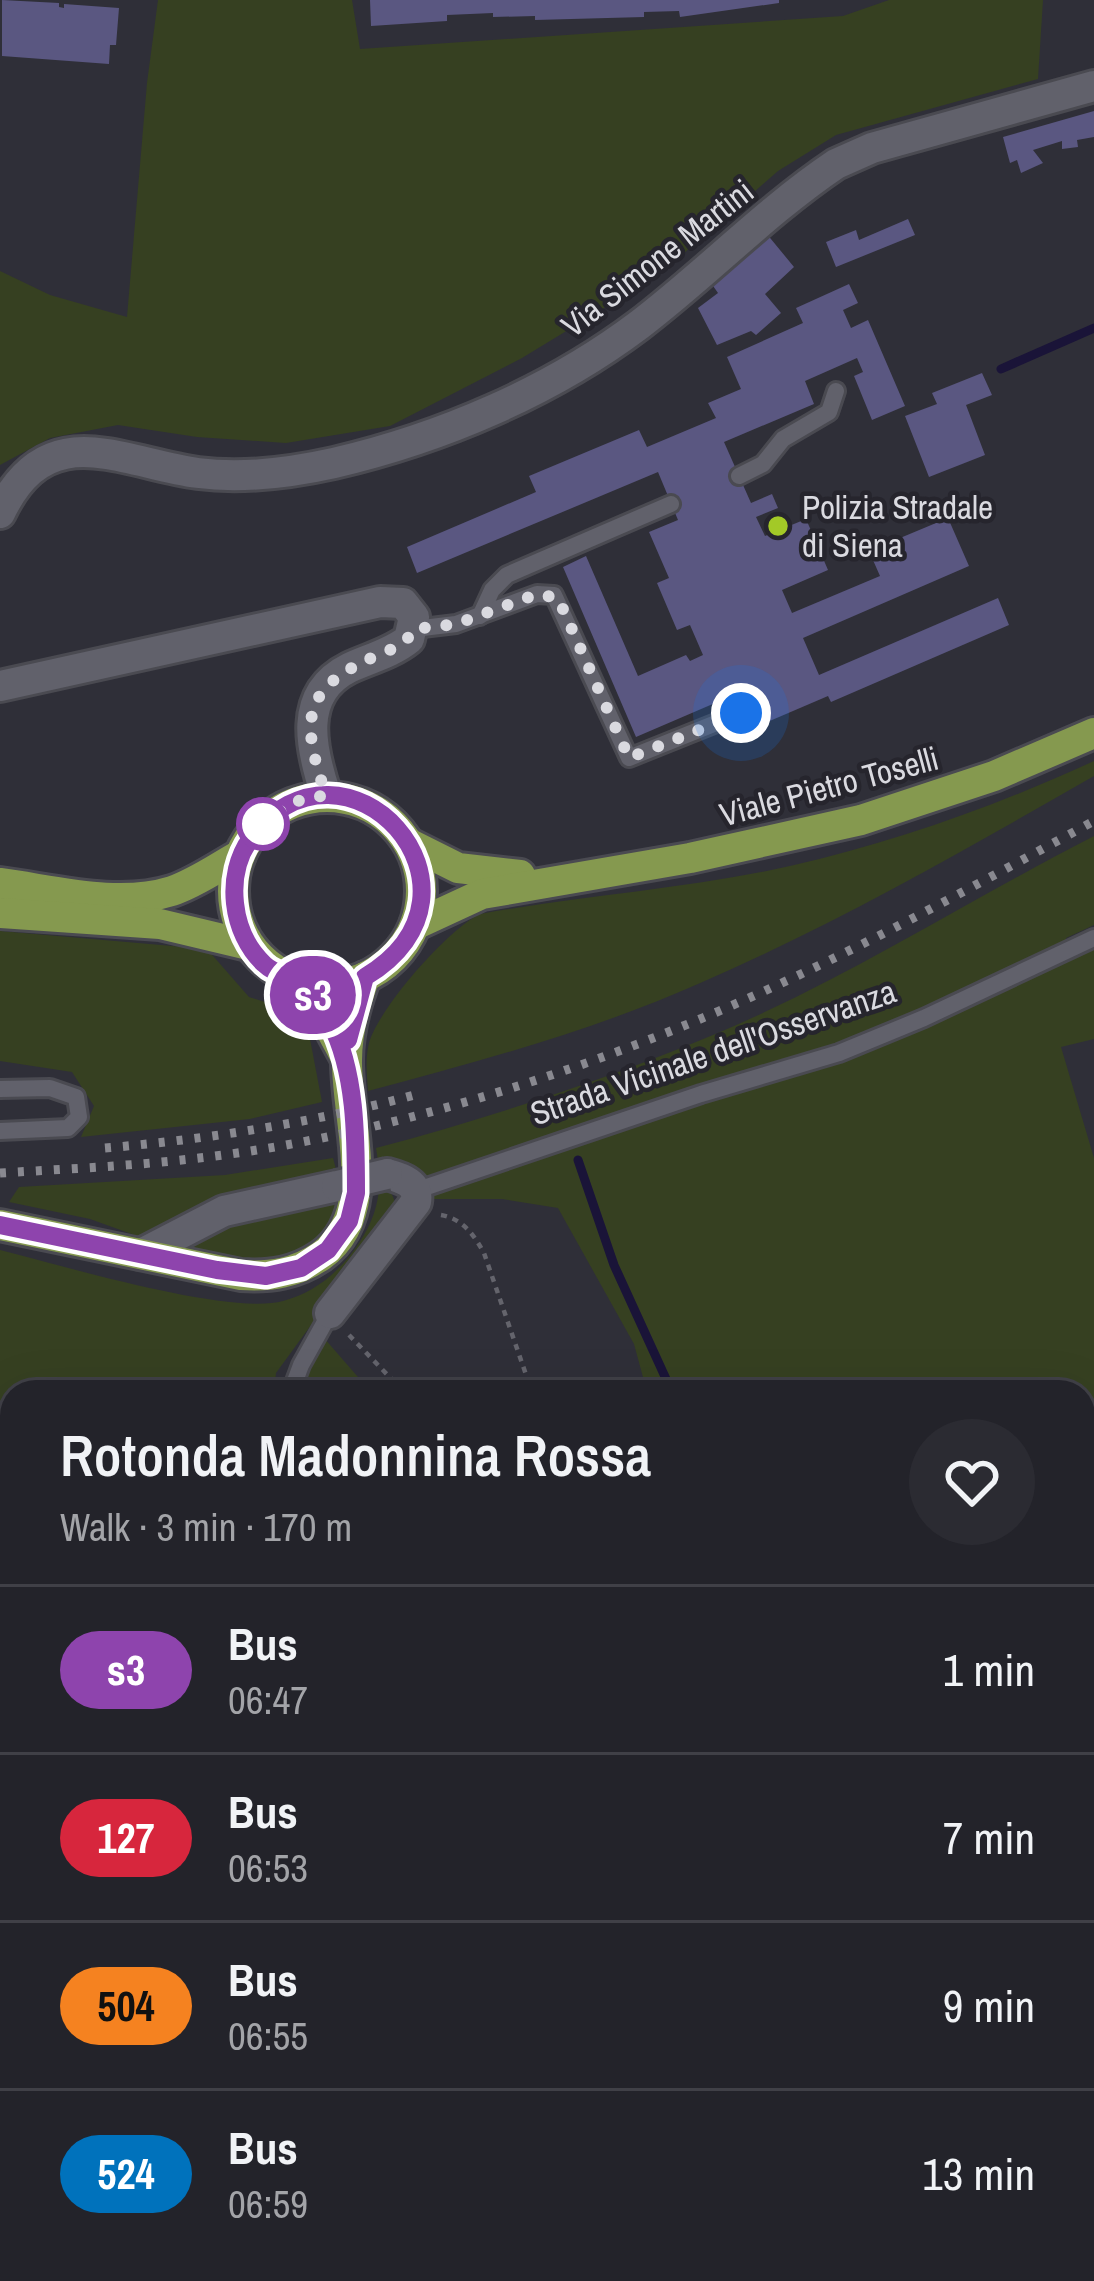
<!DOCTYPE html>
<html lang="en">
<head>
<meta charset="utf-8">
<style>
  :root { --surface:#23232a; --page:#2b2b32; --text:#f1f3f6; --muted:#a3a4a8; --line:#404047 }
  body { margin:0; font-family:"Archivo Narrow",sans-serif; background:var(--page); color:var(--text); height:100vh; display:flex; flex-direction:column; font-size:45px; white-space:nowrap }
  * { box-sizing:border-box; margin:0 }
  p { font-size:39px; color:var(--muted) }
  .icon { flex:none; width:66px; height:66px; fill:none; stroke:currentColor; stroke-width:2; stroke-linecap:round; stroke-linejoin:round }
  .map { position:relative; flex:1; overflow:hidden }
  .details { position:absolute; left:0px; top:1380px; width:1095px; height:903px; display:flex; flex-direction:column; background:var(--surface); border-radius:36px 36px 0 0; box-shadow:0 12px 48px #0002,0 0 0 3px var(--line) }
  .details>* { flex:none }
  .badge { padding:0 24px; border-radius:39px; font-size:42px; line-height:78px }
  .you { position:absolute; width:60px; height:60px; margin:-30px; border:9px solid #fff; border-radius:50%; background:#1a73e8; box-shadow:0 0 0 18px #1a73e833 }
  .map>.badge { position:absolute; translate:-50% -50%; box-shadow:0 0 0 6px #fff }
  .round { display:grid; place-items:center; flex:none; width:126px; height:126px; border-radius:63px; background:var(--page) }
  .head { display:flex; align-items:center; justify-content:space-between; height:204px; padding:0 60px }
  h1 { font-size:57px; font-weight:600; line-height:90px }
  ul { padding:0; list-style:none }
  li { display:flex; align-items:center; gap:36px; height:168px; padding:0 60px; border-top:3px solid var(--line) }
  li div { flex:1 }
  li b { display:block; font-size:45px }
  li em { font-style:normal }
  li .badge { min-width:132px; font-weight:700; text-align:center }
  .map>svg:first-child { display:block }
  .green { fill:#364021 }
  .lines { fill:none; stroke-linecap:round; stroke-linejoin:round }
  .stream { stroke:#1a1438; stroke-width:9 }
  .building { fill:#5a5781 }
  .service-casing { stroke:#4a4a51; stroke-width:22 }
  .minor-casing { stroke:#4a4a51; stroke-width:36 }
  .tertiary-casing { stroke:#4a4a51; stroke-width:36 }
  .primary-casing { stroke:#4a4a51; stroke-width:36 }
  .path { stroke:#64646c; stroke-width:4.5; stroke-dasharray:6 6; stroke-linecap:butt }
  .service { stroke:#61616b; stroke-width:16 }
  .minor { stroke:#61616b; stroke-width:30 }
  .tertiary { stroke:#61616b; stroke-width:30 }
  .primary { stroke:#85994f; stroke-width:30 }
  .rail { stroke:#898990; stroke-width:9; stroke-dasharray:6 12; stroke-linecap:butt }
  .minor-bridge-casing { stroke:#4a4a51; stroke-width:36; stroke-linecap:butt }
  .minor-bridge { stroke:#61616b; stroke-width:30 }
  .line-casing { stroke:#fff; stroke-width:27 }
  .line { stroke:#8e44ad; stroke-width:18 }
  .walk { stroke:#dadae0; stroke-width:12; stroke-dasharray:0 21.6 }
  .poi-dot { fill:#a3c927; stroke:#26252d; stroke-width:4.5 }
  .stop-dot { fill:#fff; stroke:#8e44ad; stroke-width:6 }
  .labels { text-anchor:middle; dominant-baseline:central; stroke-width:9; stroke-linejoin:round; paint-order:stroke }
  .street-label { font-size:33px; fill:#dadae0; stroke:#26252d }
  .poi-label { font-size:33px; fill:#dadae0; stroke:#26252d; text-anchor:start }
</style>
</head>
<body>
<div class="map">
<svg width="1094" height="2281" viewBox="0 0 1094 2281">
  <rect width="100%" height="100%" fill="#2f2f38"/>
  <g class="green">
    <polygon points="158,0 352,0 360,49 843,16 889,0 1043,0 1038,79 836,135 778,171 660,274 522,358 390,426 286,443 197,437 118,425 50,438 0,465 0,271 50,295 127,317 147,83"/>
    <path d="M1094 761V776C965 850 834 925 698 984 592 1031 480 1061 368 1091 367 1075 365 1059 369 1043 379 1008 447 930 480 914 583 895 688 889 790 866 896 842 996 806 1094 761Z"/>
    <path d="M1094 836V925L1066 938 1070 958 1094 945V1039L1061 1047 1094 1158V1695L1083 1699V1392H647L634 1344 558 1208 502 1199H433L409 1171 379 1167 376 1148C486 1119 608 1079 713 1035 845 980 967 901 1094 836Z"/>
    <polygon points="0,931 207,949 249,997 293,1011 310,1039 322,1102 250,1119 81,1137 94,1106 72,1072 0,1061"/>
    <polygon points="333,1158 338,1177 156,1236 140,1237 90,1219 9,1202 19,1187 225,1175"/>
    <path d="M379 1187C392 1191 395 1196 395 1210L276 1373 274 1392H12V1650L0 1635V1250C61 1265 229 1316 283 1301 312 1293 333 1277 351 1254 366 1235 378 1212 379 1187Z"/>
    <path d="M339 1195C330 1279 241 1261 184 1248L179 1238Z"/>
    <polygon points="324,1338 371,1392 300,1392"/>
    <polygon points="1083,1751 1094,1790 1094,2074 1083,2085"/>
    <polygon points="0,1853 12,1882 12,2163 0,2138"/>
    <polygon points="1083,2270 1088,2281 791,2281 790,2271"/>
    <polygon points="63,2271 598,2271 596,2281 68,2281"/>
  </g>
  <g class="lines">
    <g class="stream">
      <polyline points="1001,369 1094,328"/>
      <polyline points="578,1160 614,1265 672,1392"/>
      <polyline points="1083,2259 1094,2281"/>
      <polyline points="377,2281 377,2271"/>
    </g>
  </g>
  <g class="building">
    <polygon points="2,0 59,3 59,7 64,8 64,4 119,8 116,45 110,45 109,64 2,56"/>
    <polygon points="370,0 779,0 779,3 680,17 679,11 644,12 644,17 535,20 535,16 493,17 493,13 447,15 447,21 371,26"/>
    <polygon points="1094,111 1094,137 1077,140 1078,147 1062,149 1062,141 1033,150 1043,163 1021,173 1017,160 1010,163 1003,137"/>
    <polygon points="908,219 915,235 836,267 826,242 856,230 859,240"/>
    <polygon points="766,233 794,267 765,294 781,313 756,335 751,331 717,345 698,308 718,293 711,283"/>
    <polygon points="849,284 858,303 843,310 851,328 868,320 905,406 872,420 854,376 863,372 857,358 805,381 814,404 724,442 751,503 772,494 778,508 756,517 765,536 806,519 828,570 782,590 792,613 880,576 869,551 948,518 969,566 803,638 819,675 998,598 1009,625 831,702 828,696 765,723 750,688 636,737 563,567 586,556 638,676 686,655 690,661 703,655 690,625 677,630 657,583 669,578 649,532 678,520 658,472 417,573 407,547 536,492 529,476 639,430 647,447 716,418 708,403 741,389 727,357 803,323 796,308"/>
    <polygon points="982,373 992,395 966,405 985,455 929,477 905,416 937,404 932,393"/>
    <polygon points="669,2271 701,2271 731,2281 667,2281"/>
  </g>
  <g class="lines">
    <defs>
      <g id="service">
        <polyline points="739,476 763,464 783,439 829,412 836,391"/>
        <polyline points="480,616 492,590 507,575 671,504"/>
        <polyline points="414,629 456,624 537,594 554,595 629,758 741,713"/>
        <polyline points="0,1089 50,1088 76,1097 79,1117 68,1128 0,1131"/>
        <polyline points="415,1191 701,1094 839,1053 924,1018 1094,938"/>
        <polyline points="291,1392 301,1365 330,1313"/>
        <polyline points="267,2281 267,2271"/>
      </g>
      <g id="minor">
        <path d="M0 686 380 602 403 603 414 617 409 639C392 653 368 659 349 668 297 694 311 750 326 795"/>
        <polyline points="141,1254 224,1211 337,1186"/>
        <path d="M330 1313 416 1202C419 1183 402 1178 387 1174"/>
      </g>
      <path id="tertiary" d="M0 513C47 415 119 462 198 473 244 479 289 473 334 463 441 438 550 392 639 325 706 274 766 211 836 164L872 148 1094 86"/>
      <g id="primary">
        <circle cx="327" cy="891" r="94"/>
        <polyline points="410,844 458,868 520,875"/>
        <path d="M0 883C54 890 118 908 172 891 196 883 218 867 240 855"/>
        <polyline points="0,913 160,924 248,945"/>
        <polyline points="415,925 482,894 690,858 861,820 994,776 1094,733"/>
        <polyline points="306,984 345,1056"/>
        <path d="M0 1225 241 1275C271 1277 296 1273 321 1256 381 1213 346 1121 347 1060 347 1031 355 1003 365 977"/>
      </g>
    </defs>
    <use href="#service" class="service-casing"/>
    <use href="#minor" class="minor-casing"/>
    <use href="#tertiary" class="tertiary-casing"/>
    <use href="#primary" class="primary-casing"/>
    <g class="path">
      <path d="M441 1215C463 1219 474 1235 484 1253L532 1392"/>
      <polyline points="349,1335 404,1392"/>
      <polyline points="603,2271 607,2281"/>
      <polyline points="845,2271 849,2281"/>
    </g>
    <use href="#service" class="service"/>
    <use href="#minor" class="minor"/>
    <use href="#tertiary" class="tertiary"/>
    <use href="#primary" class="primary"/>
    <g class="rail">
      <path d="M105 1148C211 1139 316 1122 418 1094"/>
      <path d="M0 1173C66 1169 133 1166 199 1158 358 1140 540 1085 688 1024 828 967 961 893 1094 821"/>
    </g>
    <defs>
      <polyline id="minor-bridge" points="337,1186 387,1174"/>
    </defs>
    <use href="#minor-bridge" class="minor-bridge-casing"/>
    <use href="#minor-bridge" class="minor-bridge"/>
  </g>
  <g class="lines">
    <defs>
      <path id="line" d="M0 1225 217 1270 266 1276 301 1268 328 1250 349 1221 356 1193C356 1138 356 1071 330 1022 324 1012 314 990 305 984 292 975 276 976 264 964 231 933 224 875 251 838 344 713 509 891 365 977L348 1040"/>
    </defs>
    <use href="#line" class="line-casing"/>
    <use href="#line" class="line"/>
    <path class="walk" d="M263 824 293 802 326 795C301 721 300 689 376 656 392 649 406 645 414 629L456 624 537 594 558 598 629 758 741 713"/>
  </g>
  <circle class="poi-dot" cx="778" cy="526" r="12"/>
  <circle class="stop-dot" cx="263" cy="824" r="24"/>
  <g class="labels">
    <g class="street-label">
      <text transform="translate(657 258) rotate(-38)">Via Simone Martini</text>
      <text transform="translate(829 786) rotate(-15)">Viale Pietro Toselli</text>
      <text transform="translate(713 1052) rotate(-19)">Strada Vicinale dell'Osservanza</text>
    </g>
    <g class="poi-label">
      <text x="802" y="507">Polizia Stradale<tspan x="802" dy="38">di Siena</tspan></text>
    </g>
  </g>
</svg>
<div class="you" style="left:741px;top:713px"></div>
<b class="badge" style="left:313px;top:995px;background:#8e44ad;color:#fff">s3</b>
<section class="details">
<div class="head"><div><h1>Rotonda Madonnina Rossa</h1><p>Walk · 3 min · 170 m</p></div><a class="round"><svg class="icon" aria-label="heart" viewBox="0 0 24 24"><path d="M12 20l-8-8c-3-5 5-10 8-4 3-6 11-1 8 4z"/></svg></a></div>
<ul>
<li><span class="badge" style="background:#8e44ad;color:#fff">s3</span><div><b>Bus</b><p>06:47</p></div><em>1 min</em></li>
<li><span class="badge" style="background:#d7263d;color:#fff">127</span><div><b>Bus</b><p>06:53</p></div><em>7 min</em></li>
<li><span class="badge" style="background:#f58220;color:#111">504</span><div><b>Bus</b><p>06:55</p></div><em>9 min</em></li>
<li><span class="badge" style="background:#0072bc;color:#fff">524</span><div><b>Bus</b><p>06:59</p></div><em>13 min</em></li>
</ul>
</section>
</div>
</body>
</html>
